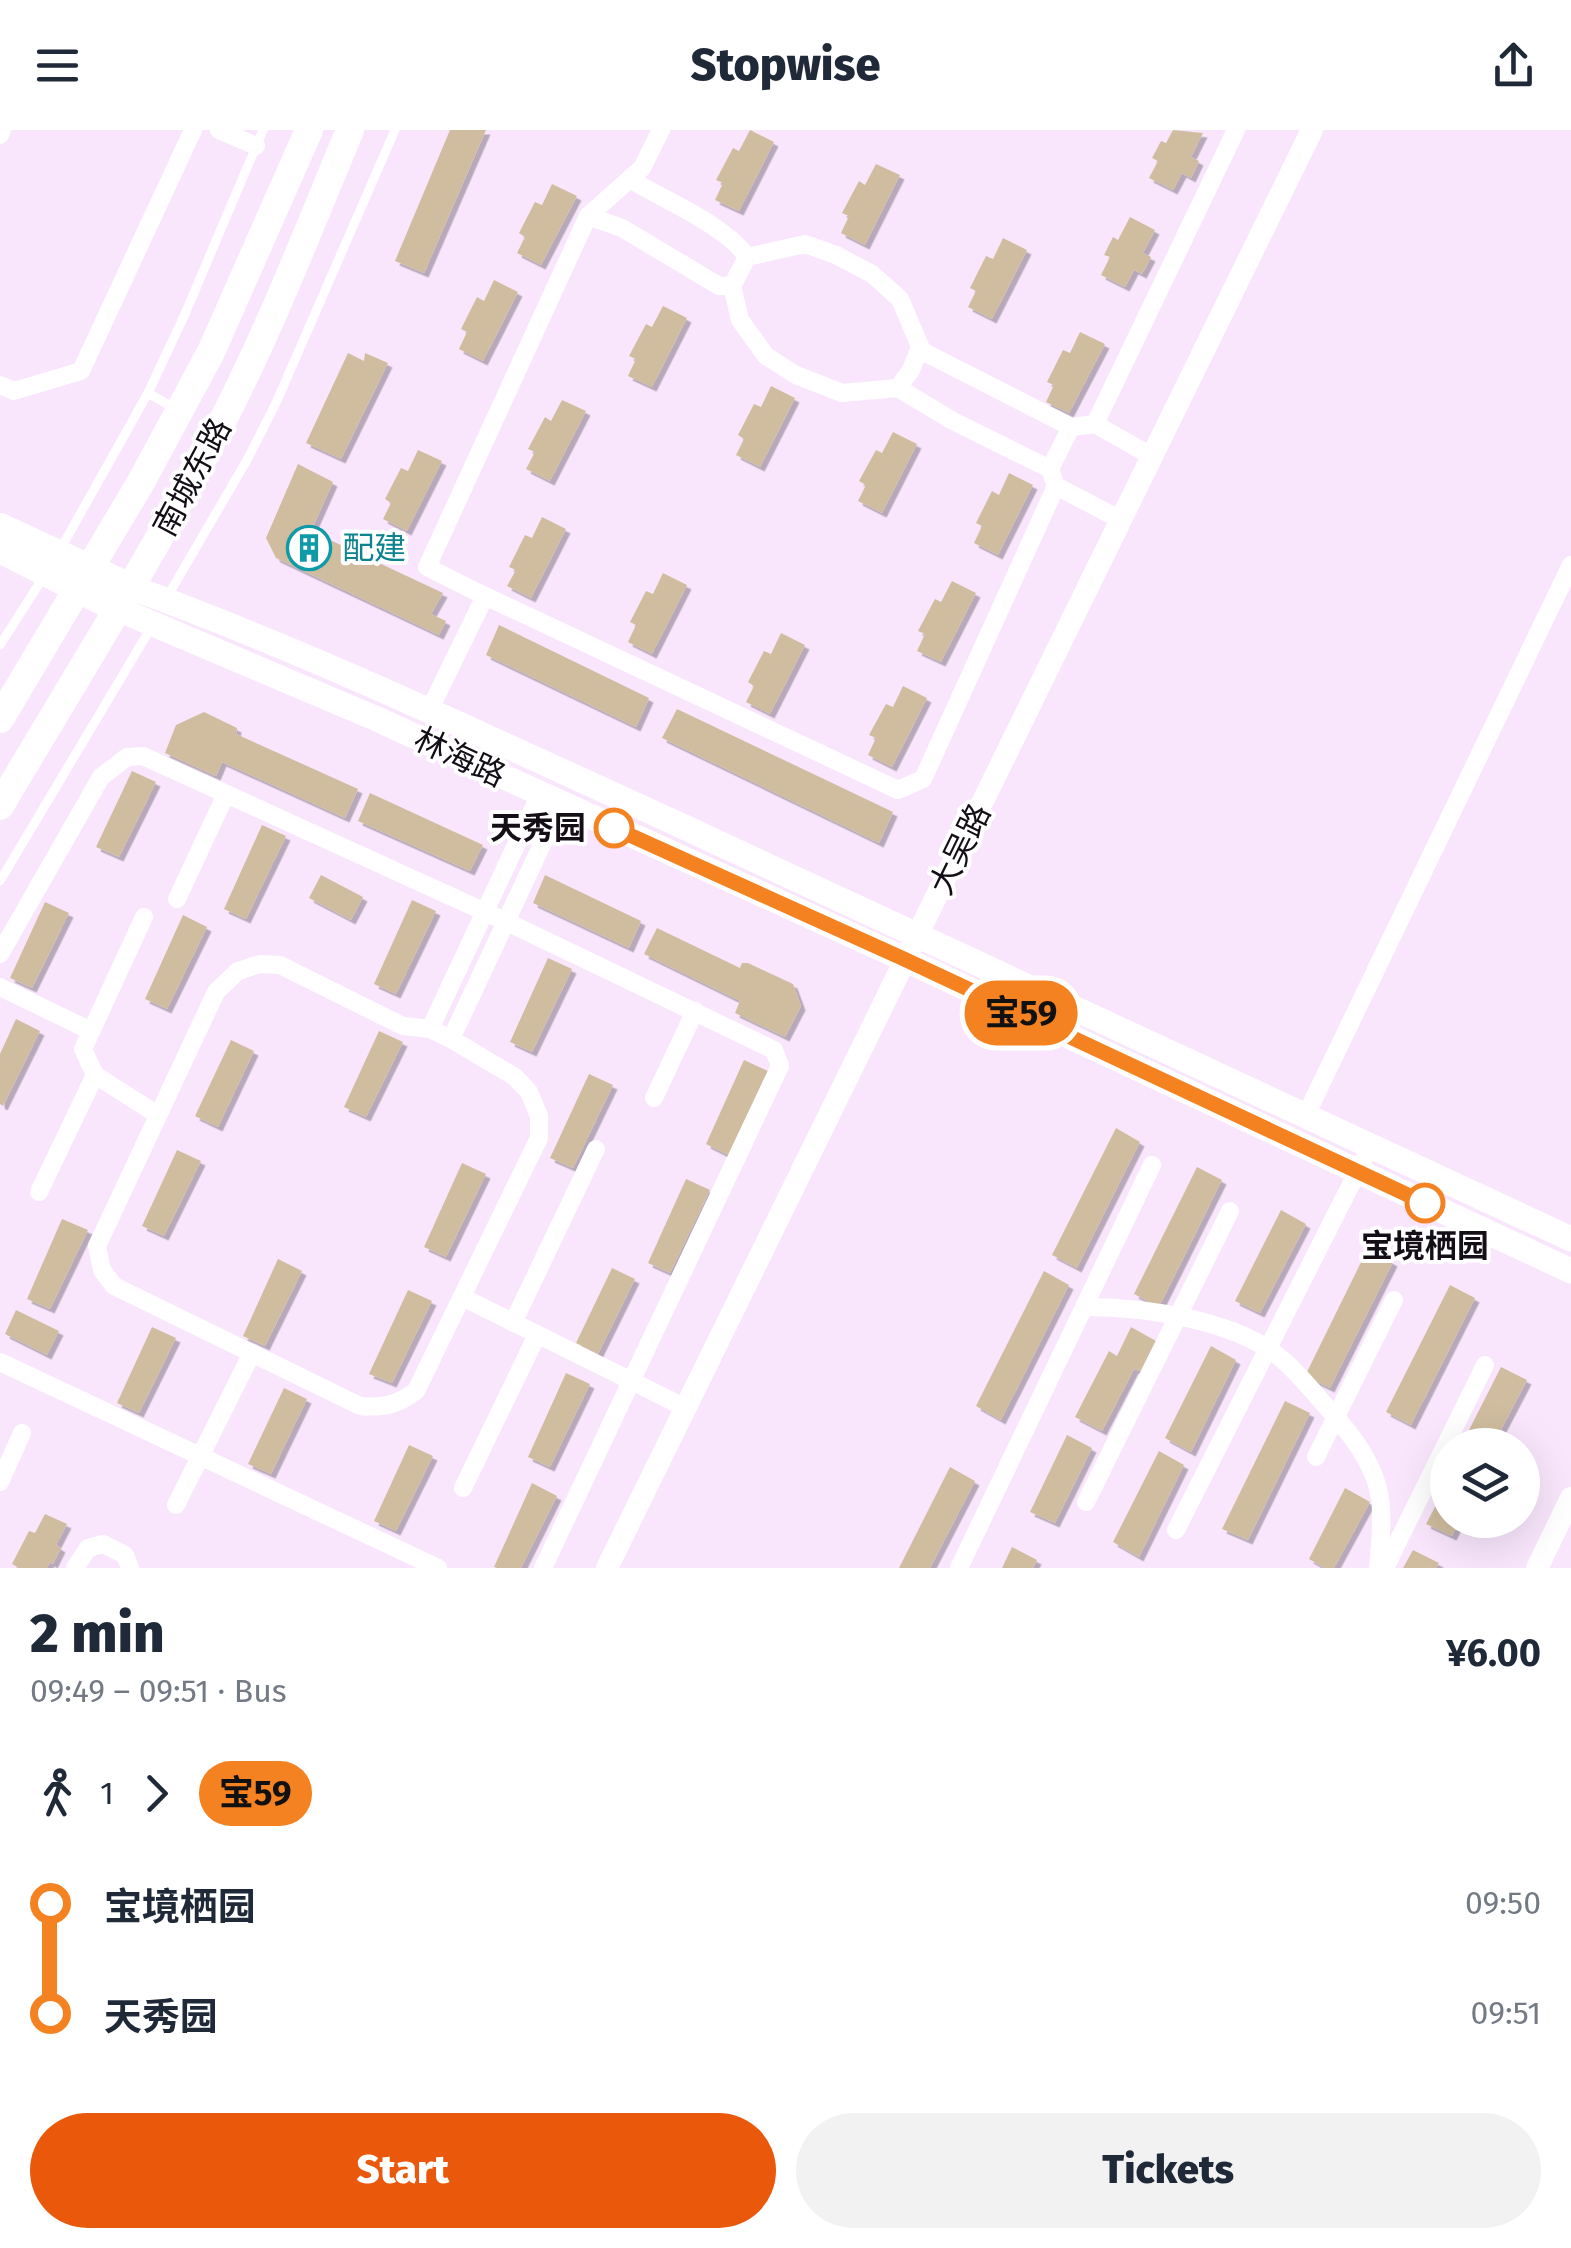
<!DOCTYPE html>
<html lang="en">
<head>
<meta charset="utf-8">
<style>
  :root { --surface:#fff; --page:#f2f2f3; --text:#1f2937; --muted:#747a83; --accent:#ea580c }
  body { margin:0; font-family:"Fira Sans","Noto Sans SC",sans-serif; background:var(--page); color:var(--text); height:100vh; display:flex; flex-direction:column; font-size:38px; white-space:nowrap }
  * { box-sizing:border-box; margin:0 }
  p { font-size:32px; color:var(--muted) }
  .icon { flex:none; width:55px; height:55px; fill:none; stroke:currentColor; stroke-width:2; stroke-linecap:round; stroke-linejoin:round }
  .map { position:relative; height:1438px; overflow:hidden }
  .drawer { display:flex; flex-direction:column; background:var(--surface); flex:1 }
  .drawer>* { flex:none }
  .badge { padding:0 20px; border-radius:32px; font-size:35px; line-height:65px }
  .tools { position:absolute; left:1430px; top:1298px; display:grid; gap:20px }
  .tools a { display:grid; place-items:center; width:110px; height:110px; border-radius:50%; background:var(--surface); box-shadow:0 10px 40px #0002; font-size:50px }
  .map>.badge { position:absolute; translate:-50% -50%; box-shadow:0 0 0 5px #fff }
  .legs { display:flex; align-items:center; gap:15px; height:110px; padding:0 30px; font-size:32px }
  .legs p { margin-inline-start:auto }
  .summary { display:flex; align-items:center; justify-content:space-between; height:170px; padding:0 30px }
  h1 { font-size:55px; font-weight:800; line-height:75px }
  .primary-button { display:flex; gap:20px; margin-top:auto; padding:20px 30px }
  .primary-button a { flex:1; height:115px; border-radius:60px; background:var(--accent); color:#fff; font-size:40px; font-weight:800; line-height:115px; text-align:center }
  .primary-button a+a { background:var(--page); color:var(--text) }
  ul { padding:0 30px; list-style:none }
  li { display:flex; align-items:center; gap:35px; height:110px; font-size:38px }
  li i { display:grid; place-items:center; width:15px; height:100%; margin:0 12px; background:currentColor }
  li i::after { content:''; width:25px; height:25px; margin:-12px; border:8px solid; border-radius:50%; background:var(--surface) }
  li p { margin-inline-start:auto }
  li:first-child i { background:linear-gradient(#0000 50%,currentColor 0) }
  li:last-child i { background:linear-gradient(currentColor 50%,#0000 0) }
  header { display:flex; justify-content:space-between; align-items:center; height:130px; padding:0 30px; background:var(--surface); font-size:45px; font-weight:800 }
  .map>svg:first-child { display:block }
  .building { fill:#d0bd9f; filter:url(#shadow) }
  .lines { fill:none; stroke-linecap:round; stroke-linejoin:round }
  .service { stroke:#fff; stroke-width:9 }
  .minor { stroke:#fff; stroke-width:18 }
  .tertiary { stroke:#fff; stroke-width:22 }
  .secondary { stroke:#fff; stroke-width:25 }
  .primary { stroke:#fff; stroke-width:28 }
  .line-1-casing { stroke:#fff; stroke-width:22 }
  .line-1 { stroke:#f58220; stroke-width:15 }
  .stop-1-dot { fill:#fff; stroke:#f58220; stroke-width:5 }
  .labels { text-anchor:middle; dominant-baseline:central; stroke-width:8; stroke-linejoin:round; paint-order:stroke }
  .street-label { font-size:32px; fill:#140e16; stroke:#fff }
  .culture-label { font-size:32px; fill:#0d838f; stroke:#fff; text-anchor:start }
  .stop-label { font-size:32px; font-weight:bold; fill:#140e16; stroke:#fff; text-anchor:end }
</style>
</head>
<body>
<header><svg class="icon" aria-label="menu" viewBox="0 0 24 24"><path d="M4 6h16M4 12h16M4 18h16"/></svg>Stopwise<svg class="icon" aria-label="share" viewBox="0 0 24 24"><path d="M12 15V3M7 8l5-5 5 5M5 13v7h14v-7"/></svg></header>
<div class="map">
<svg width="1571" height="1438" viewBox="0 0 1571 1438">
  <defs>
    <filter id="shadow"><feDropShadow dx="4.5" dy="4.5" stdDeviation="0" flood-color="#0004"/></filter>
  </defs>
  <rect width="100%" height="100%" fill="#f9e6fd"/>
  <g class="building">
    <polygon points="450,0 486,0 424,143 395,131"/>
    <polygon points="750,0 774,12 739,81 715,70 723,53 716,50 733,18 739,21"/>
    <polygon points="1173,0 1203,3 1191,27 1199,31 1191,48 1182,43 1173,60 1149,48 1158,31 1152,28 1161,11 1166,13"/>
    <polygon points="876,34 900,45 865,115 841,103 849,86 842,83 859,51 865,55"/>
    <polygon points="552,54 577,66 541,135 517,123 525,107 519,103 535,72 542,75"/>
    <polygon points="1130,87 1155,100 1143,123 1151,127 1142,144 1134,140 1125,157 1101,145 1110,127 1104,125 1113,107 1118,110"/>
    <polygon points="1003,108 1027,120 992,189 968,177 976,161 970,158 986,126 993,129"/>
    <polygon points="494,150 518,162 483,231 459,219 467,202 461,199 477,167 484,171"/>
    <polygon points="663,176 687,188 652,257 628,246 636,229 629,226 646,194 652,197"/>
    <polygon points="1080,202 1105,214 1069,283 1046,272 1054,255 1047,252 1063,220 1070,223"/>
    <polygon points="348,223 364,231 365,223 388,233 341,329 306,313"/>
    <polygon points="771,256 795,268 760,337 736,325 744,309 738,305 754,274 761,277"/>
    <polygon points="562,270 586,281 550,351 526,339 535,322 528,319 545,287 551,291"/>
    <polygon points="893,302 917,314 882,383 858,371 866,355 859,351 876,320 882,323"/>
    <polygon points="418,320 442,331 407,401 383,389 391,373 385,369 401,338 408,341"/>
    <polygon points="298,334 333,352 311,401 443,463 431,484 446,491 439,505 276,428 266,408"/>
    <polygon points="1009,343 1033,355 998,425 974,413 982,396 976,393 992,361 999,365"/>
    <polygon points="542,387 566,399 531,468 507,456 516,440 509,437 525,405 532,408"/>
    <polygon points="663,443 687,455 652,524 628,512 636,495 630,492 646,461 653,464"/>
    <polygon points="952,451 976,463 941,532 917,521 925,504 918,501 935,469 941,472"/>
    <polygon points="499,495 649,568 636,597 486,525"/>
    <polygon points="781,503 805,515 770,584 746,572 754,556 748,552 764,521 771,524"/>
    <polygon points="903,556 927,568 892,637 868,625 876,608 869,605 886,574 893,577"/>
    <polygon points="677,579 893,682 879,713 662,608"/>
    <polygon points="204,582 237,598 236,604 358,659 345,688 222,632 216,646 165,623 176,595"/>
    <polygon points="132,641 156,652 119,727 96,717"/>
    <polygon points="370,663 483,715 470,741 358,691"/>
    <polygon points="262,695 286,706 246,789 224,779"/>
    <polygon points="321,745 363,767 351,790 309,768"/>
    <polygon points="545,745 641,791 629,818 533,773"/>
    <polygon points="412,770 436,781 396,864 374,854"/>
    <polygon points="45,772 69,783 32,858 10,848"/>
    <polygon points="183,785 207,797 167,879 145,869"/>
    <polygon points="657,798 740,838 742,833 748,833 793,854 801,876 785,907 735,883 740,871 644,824"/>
    <polygon points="548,828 572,839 532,922 510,912"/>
    <polygon points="16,889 40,901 3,976 0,974 0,924"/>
    <polygon points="379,901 403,912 366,987 344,977"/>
    <polygon points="231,910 254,921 218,997 195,986"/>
    <polygon points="744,930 768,941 728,1025 706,1014"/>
    <polygon points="589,944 613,955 573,1038 550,1028"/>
    <polygon points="1116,998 1140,1012 1077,1138 1052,1125"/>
    <polygon points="177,1020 201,1031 164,1106 142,1096"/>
    <polygon points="462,1033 486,1044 446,1127 424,1117"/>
    <polygon points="1197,1037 1222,1050 1159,1177 1134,1164"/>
    <polygon points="686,1049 710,1060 670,1143 648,1133"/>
    <polygon points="1281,1080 1306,1094 1260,1183 1235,1171"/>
    <polygon points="62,1089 88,1100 50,1179 27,1169"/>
    <polygon points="1368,1118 1393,1132 1330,1258 1305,1246"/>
    <polygon points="278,1129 302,1141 265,1216 243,1206"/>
    <polygon points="612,1138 635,1149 598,1224 576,1213"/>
    <polygon points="1044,1141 1069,1155 1001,1290 976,1276"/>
    <polygon points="1450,1155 1475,1168 1411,1295 1386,1282"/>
    <polygon points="408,1160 432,1171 392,1253 369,1244"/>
    <polygon points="16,1180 59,1201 47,1225 5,1204"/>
    <polygon points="152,1197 176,1208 139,1283 117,1273"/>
    <polygon points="1131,1197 1156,1211 1140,1241 1134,1239 1102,1301 1075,1287 1109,1221 1117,1226"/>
    <polygon points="1211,1216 1236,1230 1191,1322 1165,1308"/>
    <polygon points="1501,1237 1527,1250 1494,1313 1469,1300"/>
    <polygon points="566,1243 590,1254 550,1337 528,1327"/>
    <polygon points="284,1258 307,1269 271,1344 248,1334"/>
    <polygon points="1285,1271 1310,1283 1248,1410 1222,1399"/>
    <polygon points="1067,1305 1092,1318 1055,1393 1030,1382"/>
    <polygon points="409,1315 433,1326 396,1401 374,1391"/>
    <polygon points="1159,1321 1184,1335 1139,1427 1113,1412"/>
    <polygon points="950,1337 975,1351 930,1438 899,1438"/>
    <polygon points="1448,1352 1448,1390 1460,1390 1452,1406 1426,1394"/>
    <polygon points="532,1353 557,1366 521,1438 497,1438 494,1437"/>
    <polygon points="1345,1358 1370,1372 1334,1438 1325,1438 1309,1429"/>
    <polygon points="45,1384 67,1394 56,1415 61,1418 53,1434 50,1432 47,1438 19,1438 12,1434 29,1401 35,1403"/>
    <polygon points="1012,1417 1037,1430 1033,1438 1002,1438"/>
    <polygon points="1413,1420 1439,1433 1436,1438 1403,1438"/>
  </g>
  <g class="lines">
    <g class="service">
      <polyline points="148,263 176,279"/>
      <polyline points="60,420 148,263 185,184 263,0"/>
      <polyline points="166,469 247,330 276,273 395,0"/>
      <polyline points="0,515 44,446"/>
      <polyline points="0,751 152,496"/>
    </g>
    <g class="minor">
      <polyline points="219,0 256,16"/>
      <polyline points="0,5 2,0"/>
      <path d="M630 49C663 70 726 95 747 127"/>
      <polyline points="588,86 622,98 719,156 732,156"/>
      <polyline points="0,255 14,261 81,241 193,0"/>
      <polyline points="898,258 911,240 920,217"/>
      <polyline points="1153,327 1095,294 1236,0"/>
      <polyline points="1050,339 1071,297"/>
      <polyline points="1056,356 1050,339 953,291 898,258 842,263 796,245 766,226 740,190 732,156 747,127 805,114 836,125 872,144 900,169 922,221 1071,297 1095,294"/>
      <polyline points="485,466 898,660 923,649 1056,356 1121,390"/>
      <polyline points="429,581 485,466 427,437 588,86 642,38 661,0"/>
      <polyline points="177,769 226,664"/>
      <polyline points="144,787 83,919 95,945 158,985"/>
      <polyline points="0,824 101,647 127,627 143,626 505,791 774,920 780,936 543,1438"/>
      <path d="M260 834 280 835 403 896 430 899 451 909 515 947 529 962 539 986V1008L416 1261C397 1275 384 1278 360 1276L114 1156 102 1140 97 1116 216 862 238 841Z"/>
      <polyline points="0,857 91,901"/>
      <polyline points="430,899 540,664"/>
      <polyline points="451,909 561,674"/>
      <polyline points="654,968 695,881"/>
      <polyline points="1306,985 1571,435"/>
      <polyline points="39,1062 95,945"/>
      <polyline points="462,1167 686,1278"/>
      <path d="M1086 1177C1144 1177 1239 1190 1284 1231 1301 1246 1316 1265 1331 1282 1353 1306 1376 1336 1380 1369 1383 1391 1380 1415 1378 1438"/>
      <polyline points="513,1193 596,1019"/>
      <polyline points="0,1232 438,1438"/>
      <polyline points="1316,1327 1394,1170"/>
      <polyline points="0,1352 22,1303"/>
      <polyline points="463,1358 537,1205"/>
      <polyline points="1086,1372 1230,1081"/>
      <polyline points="176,1375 252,1223"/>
      <polyline points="1176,1400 1371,1015"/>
      <polyline points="75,1438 88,1418 103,1414 125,1425 130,1438"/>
      <polyline points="959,1438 1152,1035"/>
      <polyline points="1385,1438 1485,1235"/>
    </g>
    <g class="tertiary">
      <polyline points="607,1438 1312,0"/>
      <polyline points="1537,1438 1571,1368"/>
    </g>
    <g class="secondary">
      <path d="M130 457C319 526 501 614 684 697 981 832 1276 971 1571 1109"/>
      <polyline points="118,479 377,589 904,829 1571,1141"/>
    </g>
    <g class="primary">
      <polyline points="0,397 130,457"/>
      <polyline points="0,419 118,479"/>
      <polyline points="0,589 141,352 211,222 309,0"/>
      <path d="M0 676C76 547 157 420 225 286 272 194 310 96 350 0"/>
    </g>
  </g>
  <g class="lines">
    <defs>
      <polyline id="line-1" points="614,698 904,829 1425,1073"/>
    </defs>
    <use href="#line-1" class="line-1-casing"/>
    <use href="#line-1" class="line-1"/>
  </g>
  <defs>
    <symbol id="building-ring" viewBox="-11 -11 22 22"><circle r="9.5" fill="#fff" stroke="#0f9aa8" stroke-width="1.5"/><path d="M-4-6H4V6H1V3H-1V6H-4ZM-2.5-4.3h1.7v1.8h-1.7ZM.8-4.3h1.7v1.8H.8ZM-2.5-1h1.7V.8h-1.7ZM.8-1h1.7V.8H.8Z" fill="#0f9aa8"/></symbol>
  </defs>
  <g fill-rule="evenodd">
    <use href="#building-ring" x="284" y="393" width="50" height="50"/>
  </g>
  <g class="stop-1-dot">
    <circle cx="614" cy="698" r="18"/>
    <circle cx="1425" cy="1073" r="18"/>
  </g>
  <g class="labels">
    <g class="street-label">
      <text transform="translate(192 347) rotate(-62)">南城东路</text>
      <text transform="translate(460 627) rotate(25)">林海路</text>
      <text transform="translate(960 719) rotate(-64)">大吴路</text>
    </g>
    <g class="culture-label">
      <text x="342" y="418">配建</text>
    </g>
    <g class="stop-label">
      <text x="586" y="698">天秀园</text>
      <text x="1425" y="1116" text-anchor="middle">宝境栖园</text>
    </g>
  </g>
</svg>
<div class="tools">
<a><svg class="icon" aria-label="layers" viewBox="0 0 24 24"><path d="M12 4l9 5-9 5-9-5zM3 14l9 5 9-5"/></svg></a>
</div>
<b class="badge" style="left:1021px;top:883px;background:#f58220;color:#111">宝59</b>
</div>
<section class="drawer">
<div class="summary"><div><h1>2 min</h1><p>09:49 – 09:51 · Bus</p></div><b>¥6.00</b></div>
<div class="legs"><svg class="icon" aria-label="walk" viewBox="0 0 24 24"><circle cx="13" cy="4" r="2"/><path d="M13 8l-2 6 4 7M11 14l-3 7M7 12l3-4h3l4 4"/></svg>1<svg class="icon" aria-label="forward" viewBox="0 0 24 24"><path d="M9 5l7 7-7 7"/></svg><b class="badge" style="background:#f58220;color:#111">宝59</b></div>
<ul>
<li><i style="color:#f58220"></i><b>宝境栖园</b><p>09:50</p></li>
<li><i style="color:#f58220"></i><b>天秀园</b><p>09:51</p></li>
</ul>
<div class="primary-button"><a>Start</a><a>Tickets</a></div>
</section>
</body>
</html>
